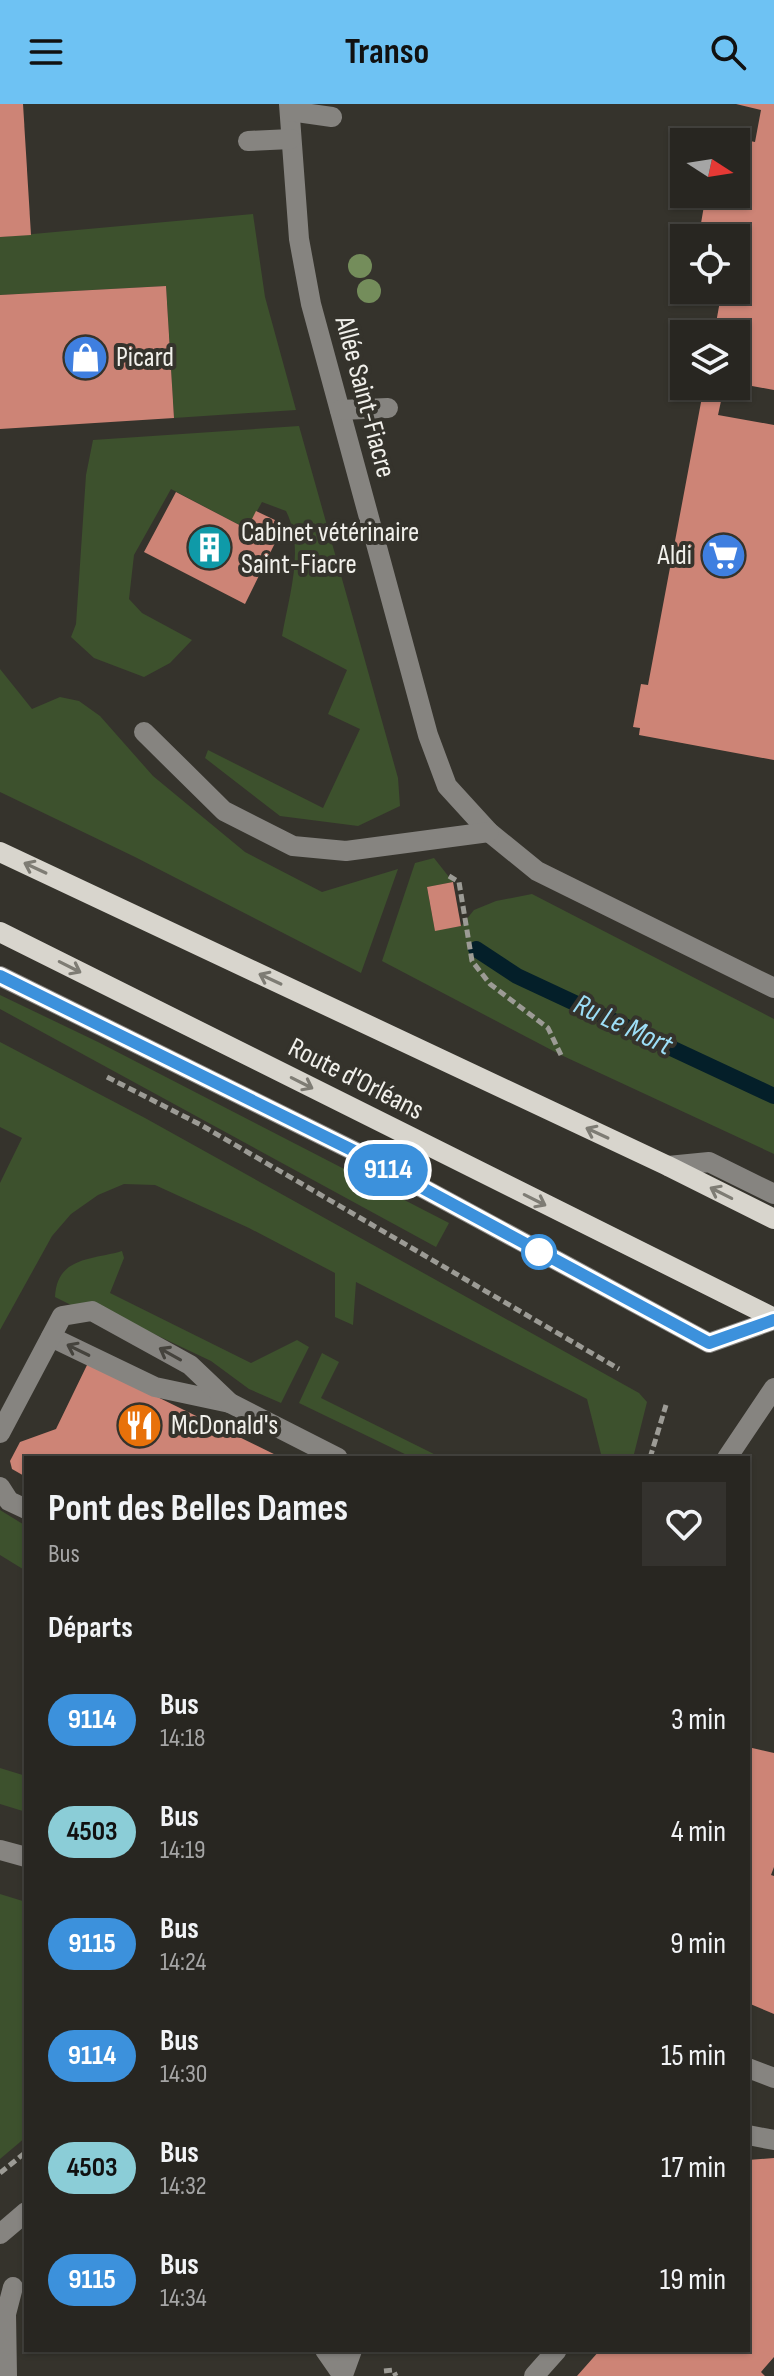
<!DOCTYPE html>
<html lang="fr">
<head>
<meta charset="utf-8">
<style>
  :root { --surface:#282621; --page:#34322e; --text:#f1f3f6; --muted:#a5a5a5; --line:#44433f; --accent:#6ec2f3 }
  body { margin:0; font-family:"Sofia Sans Condensed",sans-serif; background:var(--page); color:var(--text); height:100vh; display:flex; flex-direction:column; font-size:30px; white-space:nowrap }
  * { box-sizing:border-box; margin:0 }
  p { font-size:26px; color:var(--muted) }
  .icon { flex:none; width:44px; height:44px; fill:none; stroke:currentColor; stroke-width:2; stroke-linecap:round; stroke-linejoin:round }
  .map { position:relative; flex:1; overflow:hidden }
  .sheet { position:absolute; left:24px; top:1352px; width:726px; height:896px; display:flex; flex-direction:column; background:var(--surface); border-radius:0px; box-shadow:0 2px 6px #0004,0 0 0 2px var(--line) }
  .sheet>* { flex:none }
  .badge { padding:0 16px; border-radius:26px; font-size:28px; line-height:52px }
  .needle { width:52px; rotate:102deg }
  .tools { position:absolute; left:670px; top:24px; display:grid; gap:16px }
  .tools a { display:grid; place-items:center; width:80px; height:80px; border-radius:0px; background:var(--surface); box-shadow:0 2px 6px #0004,0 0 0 2px var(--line); font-size:40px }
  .map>.badge { position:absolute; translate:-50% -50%; box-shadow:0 0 0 4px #fff }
  h2 { padding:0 24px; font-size:30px; line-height:72px }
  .round { display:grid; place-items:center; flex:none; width:84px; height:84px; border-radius:0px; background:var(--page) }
  .head { display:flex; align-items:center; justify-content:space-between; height:136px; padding:0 24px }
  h1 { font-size:38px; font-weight:700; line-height:60px }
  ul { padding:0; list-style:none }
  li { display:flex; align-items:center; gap:24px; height:112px; padding:0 24px }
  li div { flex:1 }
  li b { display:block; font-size:30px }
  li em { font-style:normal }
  li .badge { min-width:88px; font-weight:700; text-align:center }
  header { display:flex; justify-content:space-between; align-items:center; height:104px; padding:0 24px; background:var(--accent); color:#111; font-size:36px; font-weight:700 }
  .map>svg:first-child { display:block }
  .green { fill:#3d512d }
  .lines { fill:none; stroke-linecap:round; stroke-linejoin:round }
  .stream { stroke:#041f29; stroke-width:16 }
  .building { fill:#cd8476 }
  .path { stroke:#9c9b95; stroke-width:5; stroke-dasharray:8 4; stroke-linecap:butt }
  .minor { stroke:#868480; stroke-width:20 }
  .major { stroke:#d8d5cd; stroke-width:20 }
  .tree { fill:#748d5b }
  .oneway { stroke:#7e7c74 }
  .oneway2 { stroke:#45433d }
  .line-casing { stroke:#fff; stroke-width:18 }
  .line { stroke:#3c91dc; stroke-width:12 }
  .stop-dot { fill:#fff; stroke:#3c91dc; stroke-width:4 }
  .labels { text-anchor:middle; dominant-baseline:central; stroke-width:8; stroke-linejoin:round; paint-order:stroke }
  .poi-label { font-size:28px; fill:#f1f0eb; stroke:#35332c; text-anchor:start }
  .street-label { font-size:28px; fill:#f1f0eb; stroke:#35332c }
  .water-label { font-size:30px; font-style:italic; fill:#9ddef7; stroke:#35332c }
</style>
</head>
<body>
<header><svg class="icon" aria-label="menu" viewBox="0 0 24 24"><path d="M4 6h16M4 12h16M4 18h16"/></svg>Transo<svg class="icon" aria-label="search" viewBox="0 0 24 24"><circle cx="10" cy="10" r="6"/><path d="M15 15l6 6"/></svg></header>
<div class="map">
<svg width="774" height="2272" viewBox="0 0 774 2272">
  <rect width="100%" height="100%" fill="#35332c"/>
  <g class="green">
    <polygon points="253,110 265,193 296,306 174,314 166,182 0,191 0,133"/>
    <path d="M299 322 398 674 400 702 358 722 280 712 205 654 208 646 323 704 360 625 328 610 347 566 282 532C289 491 305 445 286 407L262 398 247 425 171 385 134 451 129 495 142 509 192 536 170 559 144 573 94 554 71 533 76 520 86 371 93 336Z"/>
    <polygon points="0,565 32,605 60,593 79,597 100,612 153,672 245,748 322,788 398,765 361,869 135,753 0,688"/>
    <polygon points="434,754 453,778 427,783 435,826 461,822 474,806 496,797 532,790 774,915 774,1050 561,951 382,857 415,759"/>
    <polygon points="0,891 98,938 449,1119 436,1143 0,905"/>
    <polygon points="0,938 145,1014 639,1289 647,1298 633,1354 602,1354 587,1295 356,1178 353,1221 335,1213 335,1169 249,1124 155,1081 124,1080 98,1091 71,1110 52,1132 0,1226 0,1079 22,1034 0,1023"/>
    <path d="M122 1147 124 1154 110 1189 251 1259 297 1236 309 1243 281 1299 249 1285 211 1257 112 1210 73 1202 55 1193C57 1152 93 1156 122 1147Z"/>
    <polygon points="322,1249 339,1258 321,1294 442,1354 413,1354 299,1299"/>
    <polygon points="0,1406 26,1422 26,1467 0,1451"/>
    <polygon points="0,1664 26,1672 26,1708 0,1700"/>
    <polygon points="0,1790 26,1798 26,2033 0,2055"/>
  </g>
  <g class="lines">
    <polyline class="stream" points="476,845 517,872 774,992"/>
  </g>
  <g class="building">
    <polygon points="0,0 23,0 31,131 0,133"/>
    <polygon points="736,0 774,0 774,286 736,279 736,230 714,230 722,186 736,186 736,134 702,134 699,131 706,90 736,90 736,59 747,55 750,37 755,38 761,6"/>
    <polygon points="166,182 174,314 0,325 0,191"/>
    <polygon points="702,293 721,297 718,311 774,321 774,656 639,631 640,624 633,623 641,580 648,581"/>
    <polygon points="176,388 247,425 256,407 277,417 268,436 275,439 245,500 144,448"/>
    <polygon points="453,778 461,822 435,827 427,783"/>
    <polygon points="88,1259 282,1354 26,1354 26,1373 12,1365 10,1357 20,1338 56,1325"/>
    <polygon points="748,1643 774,1649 774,1763 771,1771 774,1772 774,1910 748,1899"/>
    <polygon points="774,2054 774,2253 761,2268 765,2272 577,2272 600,2246 748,2246 748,2056"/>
  </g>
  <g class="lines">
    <g class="path">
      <polyline points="449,772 459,778 472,857 490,880 548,924 561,951"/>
      <polyline points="107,973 201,1021 619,1265"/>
      <polyline points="650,1354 666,1301"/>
      <polyline points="0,2069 26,2048"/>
      <polyline points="384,2267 393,2266 396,2272"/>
    </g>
    <g class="minor">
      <polyline points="289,0 299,135 311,200 428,631 447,682 489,728 537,767 774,884"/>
      <polyline points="290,7 332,13"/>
      <polyline points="248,37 291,35"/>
      <polyline points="340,306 388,304"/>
      <polyline points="144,628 224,707 293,742 346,747 489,728"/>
      <polyline points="0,872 356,1048 709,1239 774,1216"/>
      <polyline points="668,1062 709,1058 774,1090"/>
      <polyline points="51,1233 155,1283 230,1299"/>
      <polyline points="0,1329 62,1212 92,1207 190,1261 230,1299 338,1354"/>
      <polyline points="727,1354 774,1284"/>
      <polyline points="0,1383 9,1397 26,1405"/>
      <polyline points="0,1746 26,1753"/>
      <polyline points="748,1964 774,1974"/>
      <polyline points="748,2031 774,2036"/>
      <polyline points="0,2130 26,2108"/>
      <polyline points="325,2246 343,2272"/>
      <polyline points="343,2271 352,2246"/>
      <polyline points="7,2272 6,2210 13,2183"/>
      <polyline points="534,2272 557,2246"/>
    </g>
    <g class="major">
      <polyline points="0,748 668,1062 774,1115"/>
      <polyline points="0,828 774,1214"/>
    </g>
  </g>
  <g class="tree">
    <circle cx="360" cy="162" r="12"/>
    <circle cx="369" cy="187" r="12"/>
  </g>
  <defs><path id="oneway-shaft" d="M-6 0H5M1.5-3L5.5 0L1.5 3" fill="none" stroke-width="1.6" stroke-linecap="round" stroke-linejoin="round" transform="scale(2)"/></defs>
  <g class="oneway">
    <use href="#oneway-shaft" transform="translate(35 764) rotate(-155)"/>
    <use href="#oneway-shaft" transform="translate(70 863) rotate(27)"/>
    <use href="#oneway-shaft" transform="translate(270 875) rotate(-155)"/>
    <use href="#oneway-shaft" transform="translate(302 979) rotate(27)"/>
    <use href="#oneway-shaft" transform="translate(597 1029) rotate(-155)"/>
    <use href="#oneway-shaft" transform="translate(721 1089) rotate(-153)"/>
    <use href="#oneway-shaft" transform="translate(535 1096) rotate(27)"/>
  </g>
  <g class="oneway2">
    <use href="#oneway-shaft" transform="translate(78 1246) rotate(-154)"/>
    <use href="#oneway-shaft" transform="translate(170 1250) rotate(-151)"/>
  </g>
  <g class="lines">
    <defs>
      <polyline id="line" points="0,872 356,1048 709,1239 774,1216"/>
    </defs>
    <use href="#line" class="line-casing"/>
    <use href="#line" class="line"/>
  </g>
  <defs>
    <symbol id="shop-disc" viewBox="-11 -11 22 22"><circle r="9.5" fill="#3f7fe0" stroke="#35332c"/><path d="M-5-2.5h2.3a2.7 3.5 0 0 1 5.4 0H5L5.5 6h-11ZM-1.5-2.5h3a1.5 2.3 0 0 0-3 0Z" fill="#fff"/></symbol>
    <symbol id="building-disc" viewBox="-11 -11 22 22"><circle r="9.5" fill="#0f9aa8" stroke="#35332c"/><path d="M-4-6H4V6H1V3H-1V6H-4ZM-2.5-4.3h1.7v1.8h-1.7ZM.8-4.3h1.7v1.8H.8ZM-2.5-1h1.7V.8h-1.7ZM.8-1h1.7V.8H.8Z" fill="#fff"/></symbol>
    <symbol id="supermarket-disc" viewBox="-11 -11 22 22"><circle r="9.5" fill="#3f7fe0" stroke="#35332c"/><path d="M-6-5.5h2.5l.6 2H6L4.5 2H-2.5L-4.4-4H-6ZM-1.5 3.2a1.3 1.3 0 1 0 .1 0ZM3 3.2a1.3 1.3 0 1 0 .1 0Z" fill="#fff"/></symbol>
    <symbol id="restaurant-disc" viewBox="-11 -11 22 22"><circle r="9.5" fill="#e8710a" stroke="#35332c"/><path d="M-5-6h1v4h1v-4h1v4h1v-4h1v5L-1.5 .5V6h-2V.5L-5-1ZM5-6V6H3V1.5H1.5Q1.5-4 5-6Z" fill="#fff"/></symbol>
  </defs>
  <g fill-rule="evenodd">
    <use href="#shop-disc" x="60" y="228" width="51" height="51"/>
    <use href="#building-disc" x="184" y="418" width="51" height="51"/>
    <use href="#supermarket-disc" x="698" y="426" width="51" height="51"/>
    <use href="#restaurant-disc" x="114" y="1296" width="51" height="51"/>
  </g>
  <circle class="stop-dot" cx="539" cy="1148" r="16"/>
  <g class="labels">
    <g class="poi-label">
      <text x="116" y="253">Picard</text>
      <text x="241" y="428">Cabinet vétérinaire<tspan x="241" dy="32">Saint-Fiacre</tspan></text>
      <text x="692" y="451" text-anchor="end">Aldi</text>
      <text x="171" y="1321">McDonald's</text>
    </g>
    <g class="street-label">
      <text transform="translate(365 293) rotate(75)">Allée Saint-Fiacre</text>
      <text transform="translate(356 975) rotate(27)">Route d'Orléans</text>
    </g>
    <g class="water-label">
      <text transform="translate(623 921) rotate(25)">Ru Le Mort</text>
    </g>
  </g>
</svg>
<div class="tools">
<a><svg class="needle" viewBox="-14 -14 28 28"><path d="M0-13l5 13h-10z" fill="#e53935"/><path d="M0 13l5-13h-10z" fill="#a5a5a5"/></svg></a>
<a><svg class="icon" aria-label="locate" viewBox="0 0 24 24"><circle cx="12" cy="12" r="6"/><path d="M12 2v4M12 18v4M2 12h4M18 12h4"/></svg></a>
<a><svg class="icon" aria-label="layers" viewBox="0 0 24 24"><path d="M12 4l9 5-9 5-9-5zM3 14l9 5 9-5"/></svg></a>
</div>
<b class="badge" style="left:388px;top:1066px;background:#3c91dc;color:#fff">9114</b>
<section class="sheet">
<div class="head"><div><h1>Pont des Belles Dames</h1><p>Bus</p></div><a class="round"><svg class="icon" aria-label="heart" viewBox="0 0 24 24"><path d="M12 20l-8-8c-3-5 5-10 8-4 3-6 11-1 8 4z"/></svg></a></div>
<h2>Départs</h2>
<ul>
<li><span class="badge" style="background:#3c91dc;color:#fff">9114</span><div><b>Bus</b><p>14:18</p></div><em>3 min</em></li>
<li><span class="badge" style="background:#8bcdd7;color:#111">4503</span><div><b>Bus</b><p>14:19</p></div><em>4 min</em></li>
<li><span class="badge" style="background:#3c91dc;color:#fff">9115</span><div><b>Bus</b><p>14:24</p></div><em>9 min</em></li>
<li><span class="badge" style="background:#3c91dc;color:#fff">9114</span><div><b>Bus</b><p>14:30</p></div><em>15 min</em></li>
<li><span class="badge" style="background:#8bcdd7;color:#111">4503</span><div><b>Bus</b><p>14:32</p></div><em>17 min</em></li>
<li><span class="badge" style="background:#3c91dc;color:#fff">9115</span><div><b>Bus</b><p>14:34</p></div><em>19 min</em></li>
</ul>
</section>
</div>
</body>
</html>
